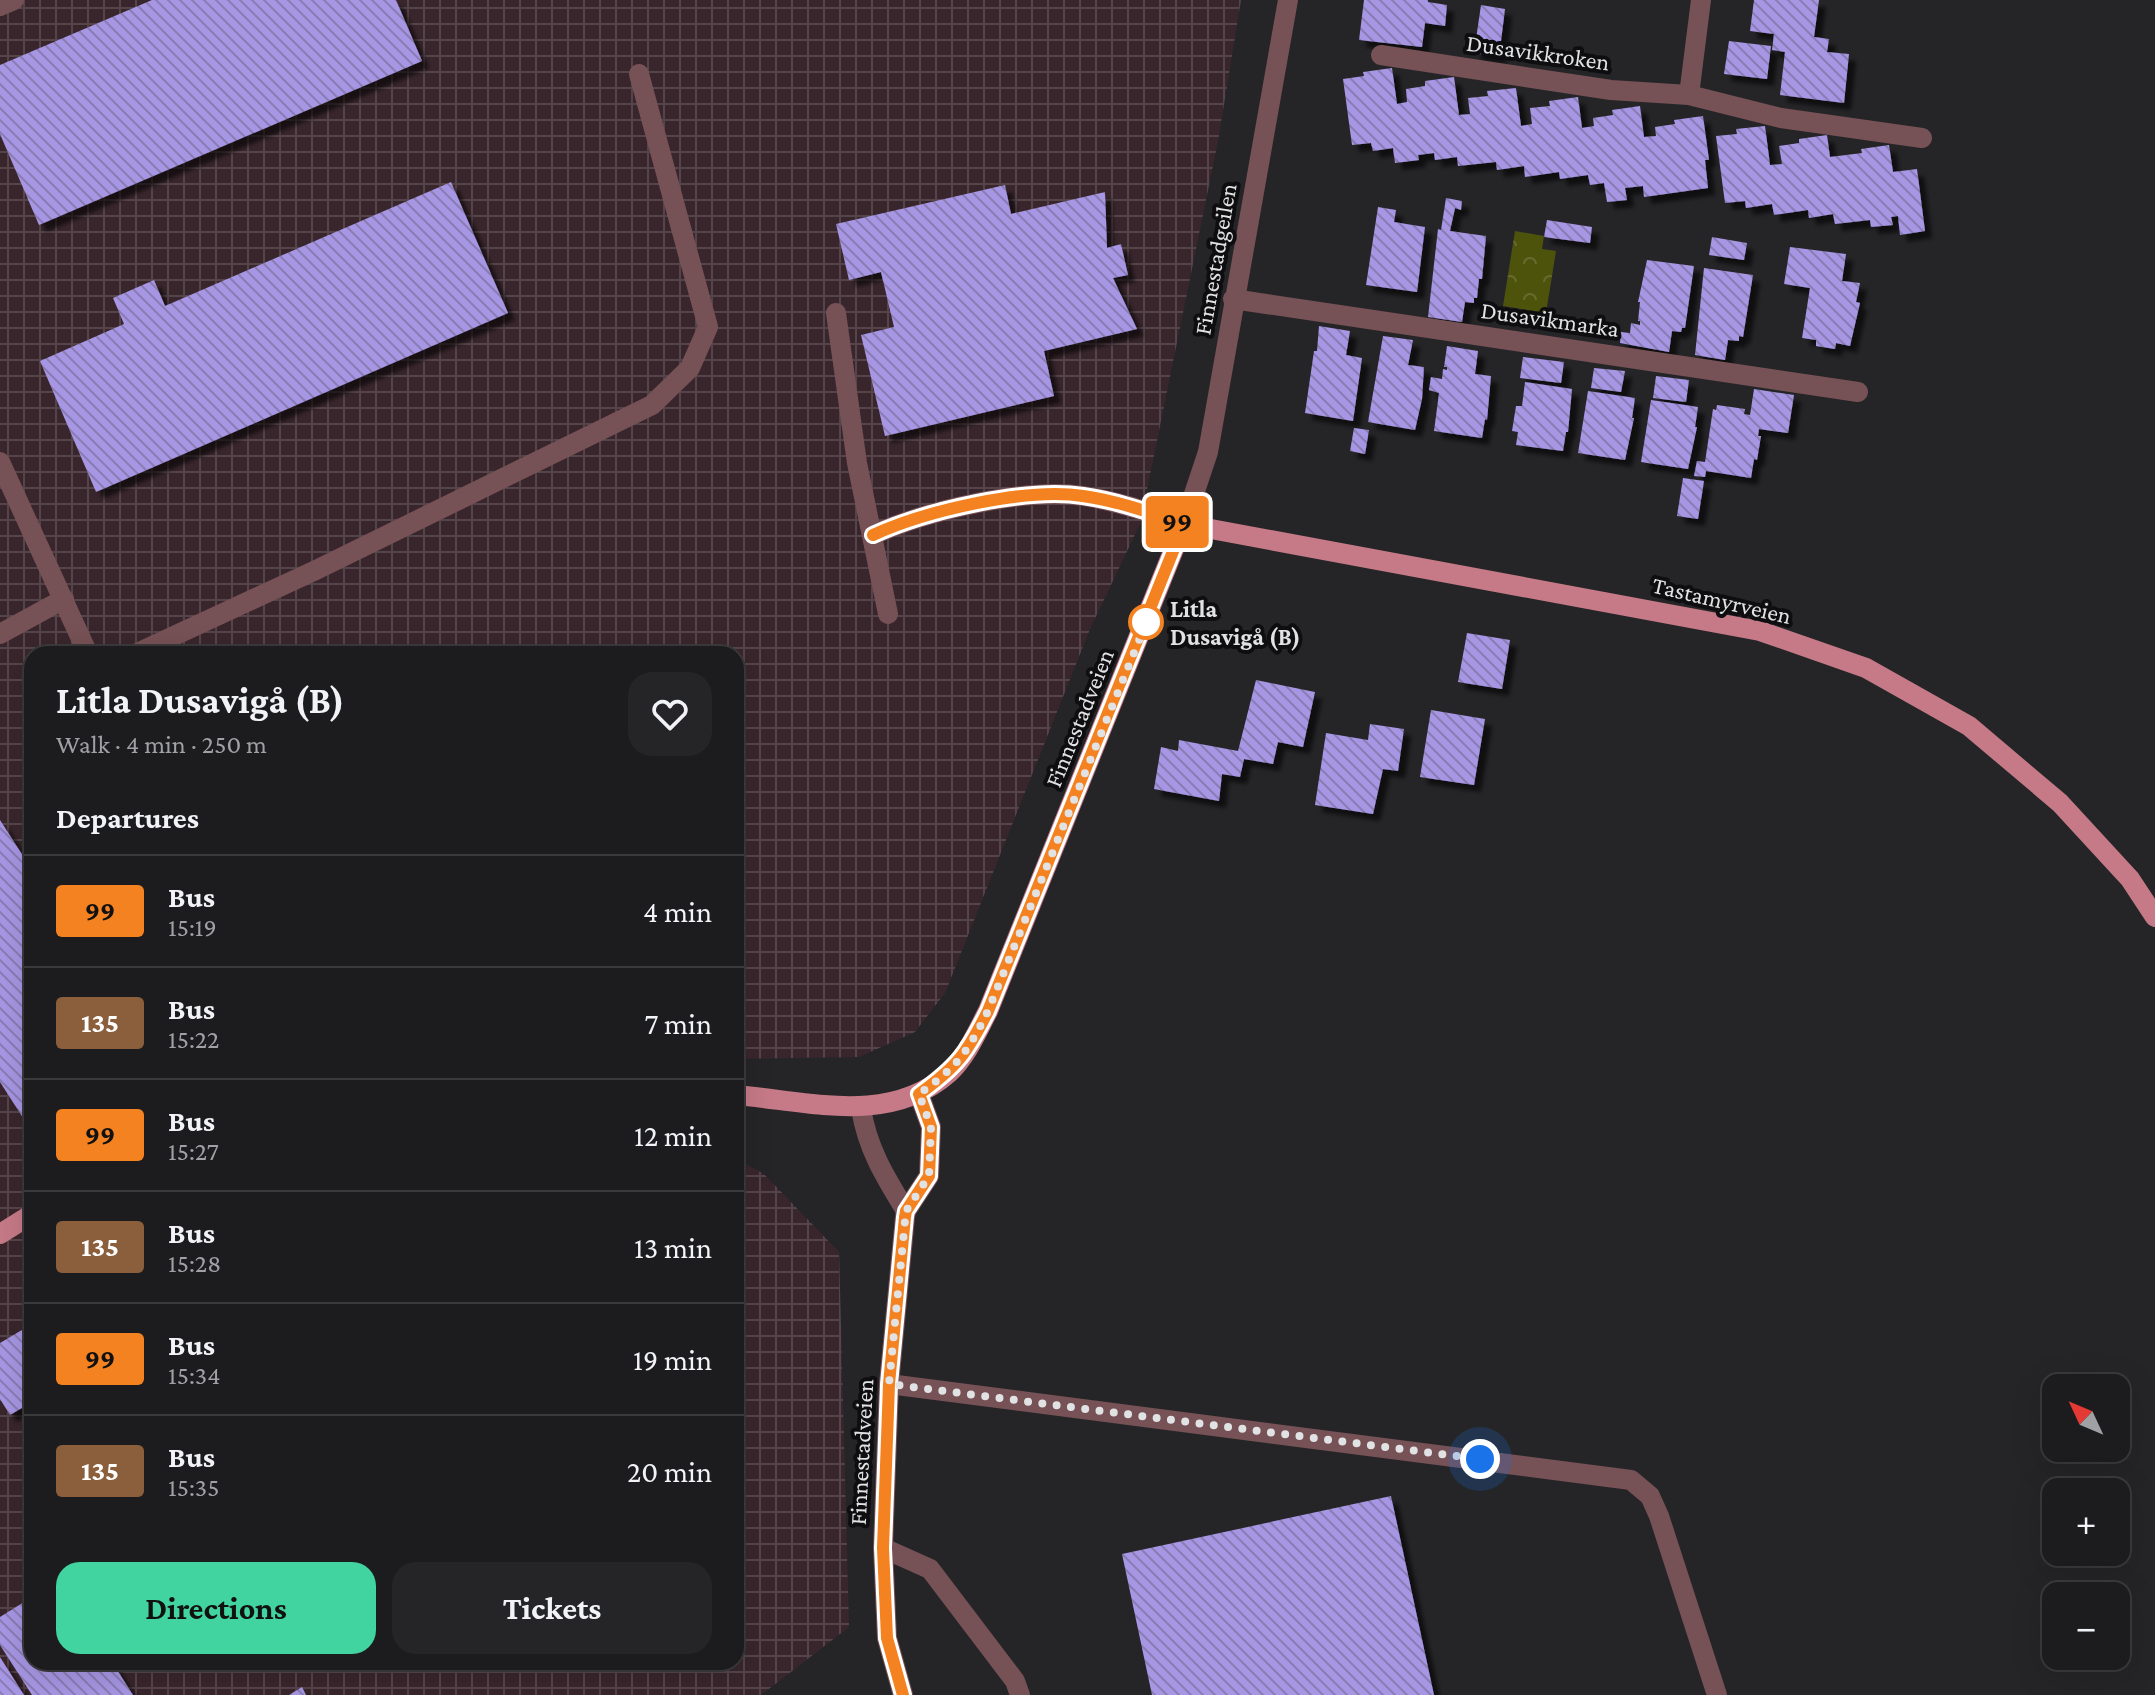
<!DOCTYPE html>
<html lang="en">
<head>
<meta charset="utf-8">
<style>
  :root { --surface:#1c1c1e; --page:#252527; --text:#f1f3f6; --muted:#a0a1a4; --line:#3a3a3c; --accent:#41d4a1 }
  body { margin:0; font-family:"Crimson Pro",serif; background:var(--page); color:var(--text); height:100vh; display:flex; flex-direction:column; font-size:30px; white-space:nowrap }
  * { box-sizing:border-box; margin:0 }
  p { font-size:26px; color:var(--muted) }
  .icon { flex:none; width:44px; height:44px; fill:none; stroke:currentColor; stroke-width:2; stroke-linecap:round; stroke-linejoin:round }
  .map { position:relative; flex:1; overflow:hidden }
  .drawer { position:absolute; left:24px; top:646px; width:720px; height:1024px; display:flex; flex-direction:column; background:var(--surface); border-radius:24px; box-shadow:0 8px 32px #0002,0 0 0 2px var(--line) }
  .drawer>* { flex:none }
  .badge { padding:0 16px; border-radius:6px; font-size:28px; line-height:52px }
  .needle { width:52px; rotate:314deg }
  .fabs { position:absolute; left:2042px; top:1374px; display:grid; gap:16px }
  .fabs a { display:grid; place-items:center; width:88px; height:88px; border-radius:16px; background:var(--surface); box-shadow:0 8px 32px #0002,0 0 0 2px var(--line); font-size:40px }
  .you { position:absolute; width:40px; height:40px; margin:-20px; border:6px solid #fff; border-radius:50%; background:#1a73e8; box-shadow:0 0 0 12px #1a73e833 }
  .map>.badge { position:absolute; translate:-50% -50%; box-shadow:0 0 0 4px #fff }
  h2 { padding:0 32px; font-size:30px; line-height:72px }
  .round { display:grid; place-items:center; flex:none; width:84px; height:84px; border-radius:24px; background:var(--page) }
  .overview { display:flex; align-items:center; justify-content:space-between; height:136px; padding:0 32px }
  h1 { font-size:38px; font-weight:700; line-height:60px }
  .primary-button { display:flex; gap:16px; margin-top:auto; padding:16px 32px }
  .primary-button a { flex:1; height:92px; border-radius:24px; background:var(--accent); color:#111; font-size:32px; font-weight:700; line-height:92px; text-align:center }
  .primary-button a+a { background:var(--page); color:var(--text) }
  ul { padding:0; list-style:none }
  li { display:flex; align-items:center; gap:24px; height:112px; padding:0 32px; border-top:2px solid var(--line) }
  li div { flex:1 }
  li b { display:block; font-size:30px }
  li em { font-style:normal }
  li .badge { min-width:88px; font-weight:700; text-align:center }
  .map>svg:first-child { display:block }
  .industrial { fill:url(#industrial-grid) }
  .forest { fill:url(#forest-crowns) }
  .building { fill:url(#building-back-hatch); filter:url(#shadow) }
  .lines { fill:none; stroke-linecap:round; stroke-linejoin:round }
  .minor { stroke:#765156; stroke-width:20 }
  .major { stroke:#c67a87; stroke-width:20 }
  .line-casing { stroke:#fff; stroke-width:18 }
  .line { stroke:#f58220; stroke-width:12 }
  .walk { stroke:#e1e2e4; stroke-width:8; stroke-dasharray:0 14.4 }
  .stop-dot { fill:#fff; stroke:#f58220; stroke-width:4 }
  .labels { text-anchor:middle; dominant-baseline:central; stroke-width:8; stroke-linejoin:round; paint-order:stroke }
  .street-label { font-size:24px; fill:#e1e2e4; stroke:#0e0e10 }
  .stop-label { font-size:24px; font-weight:bold; fill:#e1e2e4; stroke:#0e0e10; text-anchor:start }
</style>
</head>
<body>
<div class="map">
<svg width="2155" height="1695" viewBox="0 0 2155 1695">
  <defs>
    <pattern id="industrial-grid" width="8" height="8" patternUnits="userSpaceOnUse" patternTransform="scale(2)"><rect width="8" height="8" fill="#39262c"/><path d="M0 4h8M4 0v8" fill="none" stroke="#55454a"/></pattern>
    <pattern id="forest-crowns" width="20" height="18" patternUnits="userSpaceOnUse" patternTransform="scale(2)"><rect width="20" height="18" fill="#4e530c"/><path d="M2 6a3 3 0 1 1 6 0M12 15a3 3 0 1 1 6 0" fill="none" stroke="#676b2f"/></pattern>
    <pattern id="building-back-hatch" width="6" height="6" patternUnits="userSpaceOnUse" patternTransform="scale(2)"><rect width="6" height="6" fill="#a796e4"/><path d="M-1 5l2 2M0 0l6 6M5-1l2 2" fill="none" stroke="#897db4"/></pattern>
    <filter id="shadow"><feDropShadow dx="7" dy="7" stdDeviation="2" flood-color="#0009"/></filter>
  </defs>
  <rect width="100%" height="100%" fill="#252528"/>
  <polygon class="industrial" points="0,0 1241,0 1218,141 1140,524 1090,629 945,993 915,1032 859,1057 736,1059 736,654 32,654 32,1662 736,1662 736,1159 764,1174 839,1252 849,1627 761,1695 0,1695"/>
  <polygon class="forest" points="1515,231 1544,236 1542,249 1556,251 1546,313 1503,306"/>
  <g class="building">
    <polygon points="152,0 396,0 422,61 39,225 0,134 0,65"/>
    <polygon points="1364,0 1428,0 1428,2 1447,5 1445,26 1425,23 1422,47 1359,40"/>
    <polygon points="1754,0 1819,0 1814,37 1829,39 1827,52 1849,54 1844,103 1780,95 1785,52 1772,50 1774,34 1750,31"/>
    <polygon points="1481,5 1505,9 1499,57 1474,53"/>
    <polygon points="1729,41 1771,46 1767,79 1724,74"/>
    <polygon points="1392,68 1397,104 1407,102 1406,89 1425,86 1425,81 1454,77 1459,115 1470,114 1468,98 1488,96 1487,91 1516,88 1521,126 1532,124 1530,108 1550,106 1549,101 1578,97 1582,128 1594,126 1593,118 1613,115 1612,110 1640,106 1644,137 1656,136 1655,127 1675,124 1674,120 1703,116 1709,160 1705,160 1708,188 1644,197 1643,186 1625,188 1627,200 1607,202 1604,183 1590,185 1588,175 1560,179 1559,172 1525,177 1524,166 1497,170 1496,162 1458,166 1457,157 1435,160 1434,153 1418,155 1419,160 1395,163 1393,148 1373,151 1371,143 1352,145 1343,79 1364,76 1363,72"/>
    <polygon points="1765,126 1770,165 1782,164 1779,146 1799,143 1799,139 1827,135 1830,157 1862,153 1861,149 1889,145 1893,172 1917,169 1925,231 1900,235 1898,216 1891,217 1893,225 1871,227 1870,220 1835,224 1833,214 1809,218 1808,210 1774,215 1772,204 1746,208 1745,201 1725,203 1716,136 1737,134 1736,129"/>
    <polygon points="451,182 508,313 96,492 40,361 124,324 113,298 154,280 165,306"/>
    <polygon points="1005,185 1011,214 1105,192 1107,248 1121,244 1128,275 1113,278 1137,329 1044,351 1054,396 885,436 861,335 894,327 881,272 849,280 836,224"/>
    <polygon points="1446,198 1462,201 1461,210 1455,208 1450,231 1486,236 1482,279 1479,279 1477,298 1474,298 1474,303 1465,302 1462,322 1428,317 1438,229 1441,230"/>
    <polygon points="1378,207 1396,210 1394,222 1425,227 1417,292 1366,285"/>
    <polygon points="1547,220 1592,227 1590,243 1544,237"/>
    <polygon points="1712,237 1747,243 1744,260 1709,255"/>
    <polygon points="1790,247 1846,254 1842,281 1860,283 1856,302 1860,303 1850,346 1836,343 1835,349 1816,346 1816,340 1802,338 1810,288 1784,284"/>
    <polygon points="1647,260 1694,266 1685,328 1682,328 1681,332 1672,331 1669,352 1620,343 1621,332 1630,333 1631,323 1640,325 1640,321 1638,321 1640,302 1638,302"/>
    <polygon points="1704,268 1753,275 1743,337 1739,336 1739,341 1728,340 1725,360 1695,355"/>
    <polygon points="1319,326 1350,331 1346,355 1362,358 1353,421 1305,413 1314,351 1317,351"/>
    <polygon points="1383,336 1413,340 1408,365 1424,367 1422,399 1415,430 1368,422"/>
    <polygon points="1447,346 1478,351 1475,374 1491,376 1487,420 1485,419 1482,438 1434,431 1439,393 1429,390 1431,377 1442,379 1443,369 1447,370 1447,367 1444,367"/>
    <polygon points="1523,357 1564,362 1561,383 1520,378"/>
    <polygon points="1594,368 1625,371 1621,392 1591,388"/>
    <polygon points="1656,376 1689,380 1686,402 1653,398"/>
    <polygon points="1525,382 1572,389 1568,432 1566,432 1563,451 1516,445 1518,432 1512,431 1516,406 1522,406"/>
    <polygon points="1754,389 1794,395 1788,433 1759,429 1758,436 1761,436 1757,460 1754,459 1751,478 1706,471 1705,477 1694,476 1697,461 1705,462 1713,409 1716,410 1717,405 1745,409 1744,414 1750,415"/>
    <polygon points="1588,391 1635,398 1632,418 1634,418 1625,460 1578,453"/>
    <polygon points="1651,400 1698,407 1695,427 1697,427 1688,469 1641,462"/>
    <polygon points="1354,428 1369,430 1365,454 1350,451"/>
    <polygon points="1683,478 1704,481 1698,519 1677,516"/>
    <polygon points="1467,633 1510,640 1502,689 1458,682"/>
    <polygon points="1256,680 1315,692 1303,747 1278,742 1273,764 1244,759 1240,777 1222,774 1219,801 1154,789 1161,747 1178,751 1179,740 1238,751"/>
    <polygon points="1431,710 1485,719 1474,785 1420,777"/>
    <polygon points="1370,724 1404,729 1398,771 1383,769 1373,814 1315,805 1326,733 1368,740"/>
    <polygon points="0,820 32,870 32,1117 25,1121 0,1082"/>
    <polygon points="32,1324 32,1402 10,1415 0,1399 0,1343"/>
    <polygon points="1391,1496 1434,1695 1152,1695 1122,1554"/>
    <polygon points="32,1597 32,1662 112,1662 133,1695 32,1695 0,1645 0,1617"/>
    <polygon points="0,1657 24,1695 0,1695"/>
    <polygon points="302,1687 306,1695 289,1695"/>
  </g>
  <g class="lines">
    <g class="minor">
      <polyline points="0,6 14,0"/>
      <polyline points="1381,55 1611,90 1689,95 1701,0"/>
      <polyline points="1689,95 1781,118 1922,138"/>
      <polyline points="1233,299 1858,392"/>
      <polyline points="836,313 857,463 888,614"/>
      <polyline points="0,462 88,654"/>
      <path d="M873 535C925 511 1027 487 1083 496 1118 501 1151 513 1184 524L1208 452 1288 0"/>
      <polyline points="0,634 64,599"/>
      <polyline points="135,654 316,570 652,405 690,368 708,327 639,74"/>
      <path d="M861 1108C867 1148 885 1177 906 1211"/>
      <polyline points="889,1384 1631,1480 1650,1496 1659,1516 1717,1695"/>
      <polyline points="883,1548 930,1569 1015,1681 1020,1695"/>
      <polyline points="903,1695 887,1638 883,1548 889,1384 905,1217 906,1211 929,1176 931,1127 919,1094"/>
    </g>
    <g class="major">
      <path d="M736 1095C808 1101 889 1126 949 1073 967 1056 977 1032 988 1011L1184 524 1760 631 1866 668 1969 726 2060 803 2130 879 2155 917"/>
      <polyline points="0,1234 32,1214"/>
    </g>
  </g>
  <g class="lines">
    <defs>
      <path id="line" d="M873 535C925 511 1027 487 1083 496 1118 501 1151 513 1184 524L988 1011C967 1053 958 1066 919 1094L931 1127 929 1176 906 1211 905 1217 889 1384 883 1548 887 1638 903 1695"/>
    </defs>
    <use href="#line" class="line-casing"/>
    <use href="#line" class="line"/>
    <path class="walk" d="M1146 622 1151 611 988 1011C967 1053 958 1066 919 1094L931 1127 929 1176 906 1211 889 1384 1480 1459"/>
  </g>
  <circle class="stop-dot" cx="1146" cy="622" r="16"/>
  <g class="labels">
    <g class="street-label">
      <text transform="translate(1538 52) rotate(8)">Dusavikkroken</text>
      <text transform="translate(1215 259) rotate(-80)">Finnestadgeilen</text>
      <text transform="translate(1550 319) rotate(8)">Dusavikmarka</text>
      <text transform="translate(1722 600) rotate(13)">Tastamyrveien</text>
      <text transform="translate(1079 718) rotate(-68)">Finnestadveien</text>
      <text transform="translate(861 1452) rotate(-87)">Finnestadveien</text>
    </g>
    <g class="stop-label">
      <text x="1170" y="608">Litla<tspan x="1170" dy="28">Dusavigå (B)</tspan></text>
    </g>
  </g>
</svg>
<div class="fabs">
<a><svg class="needle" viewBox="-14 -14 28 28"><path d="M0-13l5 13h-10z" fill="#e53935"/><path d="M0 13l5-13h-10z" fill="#a0a1a4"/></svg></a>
<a>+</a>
<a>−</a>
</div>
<div class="you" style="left:1480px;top:1459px"></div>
<b class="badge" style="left:1177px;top:522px;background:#f58220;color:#111">99</b>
<section class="drawer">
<div class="overview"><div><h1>Litla Dusavigå (B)</h1><p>Walk · 4 min · 250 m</p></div><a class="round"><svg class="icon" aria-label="heart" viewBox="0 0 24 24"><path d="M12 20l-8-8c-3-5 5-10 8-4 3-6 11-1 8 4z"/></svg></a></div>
<h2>Departures</h2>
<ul>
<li><span class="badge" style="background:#f58220;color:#111">99</span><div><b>Bus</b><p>15:19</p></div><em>4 min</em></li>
<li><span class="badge" style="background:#8b5e3c;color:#fff">135</span><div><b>Bus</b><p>15:22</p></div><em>7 min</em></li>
<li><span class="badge" style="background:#f58220;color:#111">99</span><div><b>Bus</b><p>15:27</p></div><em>12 min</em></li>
<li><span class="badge" style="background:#8b5e3c;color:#fff">135</span><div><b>Bus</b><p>15:28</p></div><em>13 min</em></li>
<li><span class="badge" style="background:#f58220;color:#111">99</span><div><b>Bus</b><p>15:34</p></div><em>19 min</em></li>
<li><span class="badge" style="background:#8b5e3c;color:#fff">135</span><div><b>Bus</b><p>15:35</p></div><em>20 min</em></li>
</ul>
<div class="primary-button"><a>Directions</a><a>Tickets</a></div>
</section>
</div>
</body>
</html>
